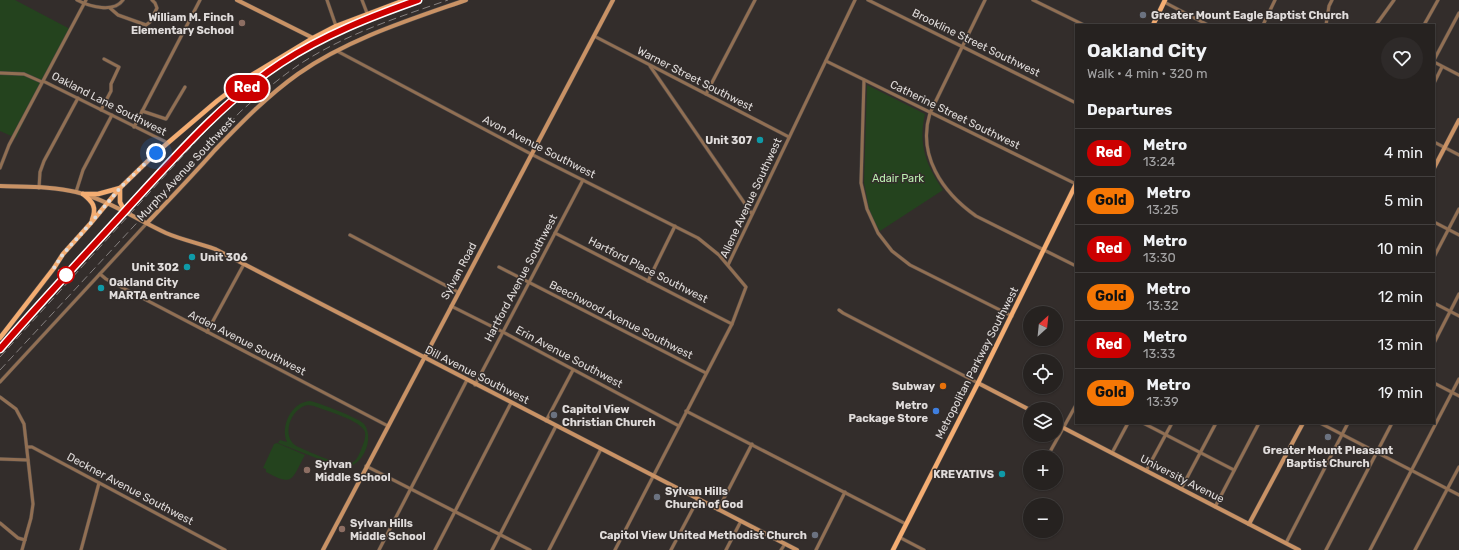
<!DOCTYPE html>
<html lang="en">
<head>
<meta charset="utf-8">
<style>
  :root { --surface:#262220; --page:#2e2a29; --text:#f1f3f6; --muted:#a4a4a5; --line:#423f3e }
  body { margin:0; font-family:Rubik,sans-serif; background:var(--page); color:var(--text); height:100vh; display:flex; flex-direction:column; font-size:15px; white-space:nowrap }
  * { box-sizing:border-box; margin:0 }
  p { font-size:13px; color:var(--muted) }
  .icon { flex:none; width:22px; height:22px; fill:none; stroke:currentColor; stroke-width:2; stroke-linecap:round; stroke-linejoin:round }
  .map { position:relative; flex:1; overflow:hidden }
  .side { position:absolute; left:1075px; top:24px; width:360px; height:400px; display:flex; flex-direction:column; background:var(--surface); border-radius:0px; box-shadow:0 1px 3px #0004,0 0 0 1px var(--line) }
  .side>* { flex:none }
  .badge { padding:0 8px; border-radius:13px; font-size:14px; line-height:26px }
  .needle { width:26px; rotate:27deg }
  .buttons { position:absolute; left:1023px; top:306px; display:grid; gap:8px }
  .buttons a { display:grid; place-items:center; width:40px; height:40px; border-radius:50%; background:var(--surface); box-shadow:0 1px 3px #0004,0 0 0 1px var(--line); font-size:20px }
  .you { position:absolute; width:20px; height:20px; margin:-10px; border:3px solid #fff; border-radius:50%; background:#1a73e8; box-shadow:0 0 0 6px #1a73e833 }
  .map>.badge { position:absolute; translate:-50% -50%; box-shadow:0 0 0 2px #fff }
  h2 { padding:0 12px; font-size:15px; line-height:36px }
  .round { display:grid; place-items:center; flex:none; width:42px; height:42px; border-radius:21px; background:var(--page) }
  .overview { display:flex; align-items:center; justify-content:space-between; height:68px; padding:0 12px }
  h1 { font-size:19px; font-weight:700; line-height:30px }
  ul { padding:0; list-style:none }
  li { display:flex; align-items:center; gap:12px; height:48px; padding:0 12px; border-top:1px solid var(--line) }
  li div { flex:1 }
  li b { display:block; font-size:15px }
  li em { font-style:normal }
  li .badge { min-width:44px; font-weight:700; text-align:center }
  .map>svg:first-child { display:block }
  .green { fill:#24431e; fill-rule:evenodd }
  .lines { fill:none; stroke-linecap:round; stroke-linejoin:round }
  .street-casing { stroke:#4f4947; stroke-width:4 }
  .secondary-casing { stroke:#4f4947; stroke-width:5 }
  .primary-casing { stroke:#4f4947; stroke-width:5.5 }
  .street { stroke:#916f53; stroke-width:3 }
  .secondary { stroke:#c99265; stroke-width:4 }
  .primary { stroke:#f4ad72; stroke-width:4.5 }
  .rail { stroke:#85807f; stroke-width:1; stroke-dasharray:8 4; stroke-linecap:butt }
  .line-casing { stroke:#fff; stroke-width:9 }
  .line { stroke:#c00; stroke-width:6 }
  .walk { stroke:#e0dcdb; stroke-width:4; stroke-dasharray:0 7.2 }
  .worship-dot { fill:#6b7280; stroke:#332d2b; stroke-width:1.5 }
  .education-dot { fill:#8d6e63; stroke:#332d2b; stroke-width:1.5 }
  .culture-dot { fill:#0f9aa8; stroke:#332d2b; stroke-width:1.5 }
  .stop-dot { fill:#fff; stroke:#c00; stroke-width:2 }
  .food-dot { fill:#e8710a; stroke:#332d2b; stroke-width:1.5 }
  .shop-dot { fill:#3f7fe0; stroke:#332d2b; stroke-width:1.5 }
  .labels { text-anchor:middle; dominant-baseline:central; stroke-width:3; stroke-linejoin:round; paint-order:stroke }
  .poi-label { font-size:11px; font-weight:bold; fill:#e0dcdb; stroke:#332d2b; text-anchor:start }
  .street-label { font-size:11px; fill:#e0dcdb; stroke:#332d2b }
  .park-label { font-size:11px; fill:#baefaf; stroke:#332d2b }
</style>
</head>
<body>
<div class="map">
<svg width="1459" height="550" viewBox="0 0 1459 550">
  <rect width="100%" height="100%" fill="#332d2b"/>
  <g class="green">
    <polygon points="0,0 15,0 70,29 44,78 16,138 0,131"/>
    <path d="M867 85 925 114C918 144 926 165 943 190L880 231 873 220 869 208 864 183Z"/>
    <path d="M310 401C319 403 359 418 364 424 376 439 361 472 339 467L278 443 280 440 287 442C280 427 291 402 310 401ZM308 405 314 406C326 411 361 420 365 432 366 439 363 444 361 450 358 457 355 464 347 464 337 465 308 451 298 447 280 438 290 408 308 405Z"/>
    <path d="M277 443 305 455C291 480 294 487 266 472V469L263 468 274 444Z"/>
  </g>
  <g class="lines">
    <defs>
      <g id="street">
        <path d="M77 0C90 7 114 13 123 0"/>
        <polyline points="327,0 336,26"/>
        <polyline points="362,0 367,13"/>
        <polyline points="868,0 1076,103"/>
        <path d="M985 0 930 113C917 155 942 192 976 216L1076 266"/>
        <polyline points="1033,0 1084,25"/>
        <polyline points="1164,2 1208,25"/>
        <polyline points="110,8 118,15 146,25 150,22 157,8 155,3 152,0"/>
        <polyline points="1263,25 1275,0"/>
        <polyline points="1326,25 1329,6 1332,0"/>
        <polyline points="1376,25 1394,0"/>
        <polyline points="1424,25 1438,0"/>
        <polyline points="594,36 789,137"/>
        <polyline points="337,51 531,154 698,238 719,255 746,287 732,324 615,550"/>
        <polyline points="1434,60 1459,13"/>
        <polyline points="826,61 1076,184"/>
        <polyline points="1434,62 1459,75"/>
        <polyline points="650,66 752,214"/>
        <polyline points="0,73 24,74 42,82"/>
        <polyline points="864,80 861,183 867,209 878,233 892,251 910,265 1012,316"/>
        <polyline points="43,81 168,143"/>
        <polyline points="1434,83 1442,67"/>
        <polyline points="706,94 755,0"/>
        <polyline points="101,110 111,91 111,84 119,67 104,59"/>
        <polyline points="142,111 166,119 185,87"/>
        <polyline points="134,127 200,0"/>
        <polyline points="1434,142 1459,155"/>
        <polyline points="0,168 9,145 86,0"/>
        <polyline points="39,188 40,172 44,161 78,98"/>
        <polyline points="76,192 83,170 112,115"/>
        <polyline points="1434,222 1459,235"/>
        <polyline points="555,233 732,324"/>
        <polyline points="350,235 458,292"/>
        <polyline points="1434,257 1459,209"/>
        <polyline points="728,265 855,0"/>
        <polyline points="499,267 706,373"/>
        <polyline points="100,274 106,279 388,426"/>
        <polyline points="648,281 675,226"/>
        <polyline points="1434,303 1459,316"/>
        <polyline points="451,306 503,332 679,426"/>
        <polyline points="839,310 843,313 978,383"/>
        <polyline points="207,332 244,264"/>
        <polyline points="1434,343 1459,294"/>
        <polyline points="0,382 147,223"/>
        <polyline points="1434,383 1459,396"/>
        <polyline points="475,385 583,180"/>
        <polyline points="0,397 16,409 24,424 33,504 31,518 22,550"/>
        <polyline points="686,411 906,524"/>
        <polyline points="546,421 573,370"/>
        <polyline points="1143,423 1234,470"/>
        <polyline points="1320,423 1459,495"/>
        <polyline points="27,447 32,447 225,550"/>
        <polyline points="1051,450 1076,405"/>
        <polyline points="1112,453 1128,423"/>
        <polyline points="0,459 28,460"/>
        <polyline points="366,466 530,550"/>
        <polyline points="1146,471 1172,423"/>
        <polyline points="1181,489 1216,423"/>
        <polyline points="1215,507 1259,423"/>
        <polyline points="718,510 752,444"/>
        <polyline points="0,523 18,538 25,540"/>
        <polyline points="899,537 924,550"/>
        <polyline points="1286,543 1348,423"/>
        <polyline points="81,550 99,483"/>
        <polyline points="379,550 467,380"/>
        <polyline points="435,550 511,403"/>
        <polyline points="492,550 556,426"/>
        <polyline points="549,550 601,449"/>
        <polyline points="671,550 698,499"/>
        <polyline points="726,550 741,521"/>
        <polyline points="781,550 785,544"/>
        <polyline points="816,550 845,492"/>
        <polyline points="1326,550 1392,423"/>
        <polyline points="1370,550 1459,379"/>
        <polyline points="1415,550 1459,467"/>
      </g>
      <g id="secondary">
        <polyline points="237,0 313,38"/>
        <polyline points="1434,168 1459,120"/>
        <path d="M0 186C25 187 52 186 76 192 108 200 136 219 166 233 182 240 199 243 215 249L797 550"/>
        <path d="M147 223C170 199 193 175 215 150 241 123 267 96 298 74 348 39 409 20 466 0"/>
        <polyline points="978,383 1030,410"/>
        <polyline points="1056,424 1299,550"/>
        <polyline points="1249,524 1303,423"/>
        <polyline points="323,550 613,0"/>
      </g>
      <g id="primary">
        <polyline points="1153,25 1165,0"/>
        <polyline points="120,188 120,202 125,212"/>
        <polyline points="83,194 98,194 120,188"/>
        <path d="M83 194C93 202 97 207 92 220"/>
        <polyline points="0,338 54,268 63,254 90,224 120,188 156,153 217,101 250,76 313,38 336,26 405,0"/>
        <polyline points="893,550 978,383 1076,184"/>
      </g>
    </defs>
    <use href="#street" class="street-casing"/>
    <use href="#secondary" class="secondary-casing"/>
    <use href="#primary" class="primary-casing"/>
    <use href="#street" class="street"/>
    <use href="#secondary" class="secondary"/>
    <use href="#primary" class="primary"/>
    <g class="rail">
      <polyline points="15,331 107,231"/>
      <path d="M0 357C50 302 100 247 150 192 194 144 235 94 290 60 333 33 378 16 425 0"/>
      <path d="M0 370 240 112C258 96 277 80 297 66 343 35 396 18 448 0"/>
    </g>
  </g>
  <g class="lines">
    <defs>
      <path id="line" d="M0 349C41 302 84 256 126 210 172 160 224 100 281 63 324 35 370 17 418 0"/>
    </defs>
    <use href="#line" class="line-casing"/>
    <use href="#line" class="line"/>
    <polyline class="walk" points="66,275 54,268 63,254 90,224 120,188 156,153"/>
  </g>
  <g class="worship-dot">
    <circle cx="1143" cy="15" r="4"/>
    <circle cx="554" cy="415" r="4"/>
    <circle cx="1328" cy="437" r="4"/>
    <circle cx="657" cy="497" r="4"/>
    <circle cx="815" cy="535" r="4"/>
  </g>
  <g class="education-dot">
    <circle cx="242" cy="23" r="4"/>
    <circle cx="307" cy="470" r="4"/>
    <circle cx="342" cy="529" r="4"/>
  </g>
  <g class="culture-dot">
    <circle cx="760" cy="140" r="4"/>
    <circle cx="192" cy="257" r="4"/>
    <circle cx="187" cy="267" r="4"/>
    <circle cx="101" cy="288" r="4"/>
    <circle cx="1002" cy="474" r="4"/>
  </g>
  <circle class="stop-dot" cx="66" cy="275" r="8"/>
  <circle class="food-dot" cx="943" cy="386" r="4"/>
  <circle class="shop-dot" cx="936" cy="411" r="4"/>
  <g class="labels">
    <g class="poi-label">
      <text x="1151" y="15">Greater Mount Eagle Baptist Church</text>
      <text x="234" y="17" text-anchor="end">William M. Finch<tspan x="234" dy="13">Elementary School</tspan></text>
      <text x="752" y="140" text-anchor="end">Unit 307</text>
      <text x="200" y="257">Unit 306</text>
      <text x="179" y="267" text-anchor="end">Unit 302</text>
      <text x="109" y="282">Oakland City<tspan x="109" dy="13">MARTA entrance</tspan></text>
      <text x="935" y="386" text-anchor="end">Subway</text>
      <text x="928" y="405" text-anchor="end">Metro<tspan x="928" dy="13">Package Store</tspan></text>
      <text x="562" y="409">Capitol View<tspan x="562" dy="13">Christian Church</tspan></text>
      <text x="1328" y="450" text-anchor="middle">Greater Mount Pleasant<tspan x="1328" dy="13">Baptist Church</tspan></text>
      <text x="315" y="464">Sylvan<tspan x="315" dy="13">Middle School</tspan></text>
      <text x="994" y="474" text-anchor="end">KREYATIVS</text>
      <text x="665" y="491">Sylvan Hills<tspan x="665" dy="13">Church of God</tspan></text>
      <text x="350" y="523">Sylvan Hills<tspan x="350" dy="13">Middle School</tspan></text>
      <text x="807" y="535" text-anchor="end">Capitol View United Methodist Church</text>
    </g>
    <g class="street-label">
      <text transform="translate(976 43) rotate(26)">Brookline Street Southwest</text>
      <text transform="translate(695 79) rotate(27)">Warner Street Southwest</text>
      <text transform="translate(109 104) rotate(27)">Oakland Lane Southwest</text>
      <text transform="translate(955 115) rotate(26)">Catherine Street Southwest</text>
      <text transform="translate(539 147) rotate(27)">Avon Avenue Southwest</text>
      <text transform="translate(186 169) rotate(-47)">Murphy Avenue Southwest</text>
      <text transform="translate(751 198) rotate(-65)">Allene Avenue Southwest</text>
      <text transform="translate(648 270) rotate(27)">Hartford Place Southwest</text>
      <text transform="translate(459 271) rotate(-62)">Sylvan Road</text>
      <text transform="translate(521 278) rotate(-62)">Hartford Avenue Southwest</text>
      <text transform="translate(621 320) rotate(27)">Beechwood Avenue Southwest</text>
      <text transform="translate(247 343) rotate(27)">Arden Avenue Southwest</text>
      <text transform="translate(569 357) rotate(28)">Erin Avenue Southwest</text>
      <text transform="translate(977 363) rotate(-63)">Metropolitan Parkway Southwest</text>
      <text transform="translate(477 375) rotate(27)">Dill Avenue Southwest</text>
      <text transform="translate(1182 479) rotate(27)">University Avenue</text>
      <text transform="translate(130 489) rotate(28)">Deckner Avenue Southwest</text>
    </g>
    <g class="park-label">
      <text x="898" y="178">Adair Park</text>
    </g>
  </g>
</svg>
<div class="buttons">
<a><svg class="needle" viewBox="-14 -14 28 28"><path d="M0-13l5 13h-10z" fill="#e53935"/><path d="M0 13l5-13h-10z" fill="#a4a4a5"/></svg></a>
<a><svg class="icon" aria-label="locate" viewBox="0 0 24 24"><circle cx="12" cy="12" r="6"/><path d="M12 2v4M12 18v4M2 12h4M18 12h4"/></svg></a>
<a><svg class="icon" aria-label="layers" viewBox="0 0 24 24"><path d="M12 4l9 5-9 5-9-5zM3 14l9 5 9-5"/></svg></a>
<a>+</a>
<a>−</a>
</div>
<div class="you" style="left:156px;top:153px"></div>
<b class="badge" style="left:247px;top:88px;background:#c00;color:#fff">Red</b>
<section class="side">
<div class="overview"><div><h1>Oakland City</h1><p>Walk · 4 min · 320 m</p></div><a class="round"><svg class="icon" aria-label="heart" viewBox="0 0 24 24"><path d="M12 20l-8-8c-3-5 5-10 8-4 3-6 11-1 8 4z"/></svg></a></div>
<h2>Departures</h2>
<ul>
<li><span class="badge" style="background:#c00;color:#fff">Red</span><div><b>Metro</b><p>13:24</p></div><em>4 min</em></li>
<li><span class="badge" style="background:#f67705;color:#111">Gold</span><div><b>Metro</b><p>13:25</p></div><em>5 min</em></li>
<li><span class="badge" style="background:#c00;color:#fff">Red</span><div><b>Metro</b><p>13:30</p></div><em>10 min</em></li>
<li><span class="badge" style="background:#f67705;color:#111">Gold</span><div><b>Metro</b><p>13:32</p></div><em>12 min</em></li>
<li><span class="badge" style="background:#c00;color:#fff">Red</span><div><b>Metro</b><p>13:33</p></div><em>13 min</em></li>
<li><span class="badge" style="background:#f67705;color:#111">Gold</span><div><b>Metro</b><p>13:39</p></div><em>19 min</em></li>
</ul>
</section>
</div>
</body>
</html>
